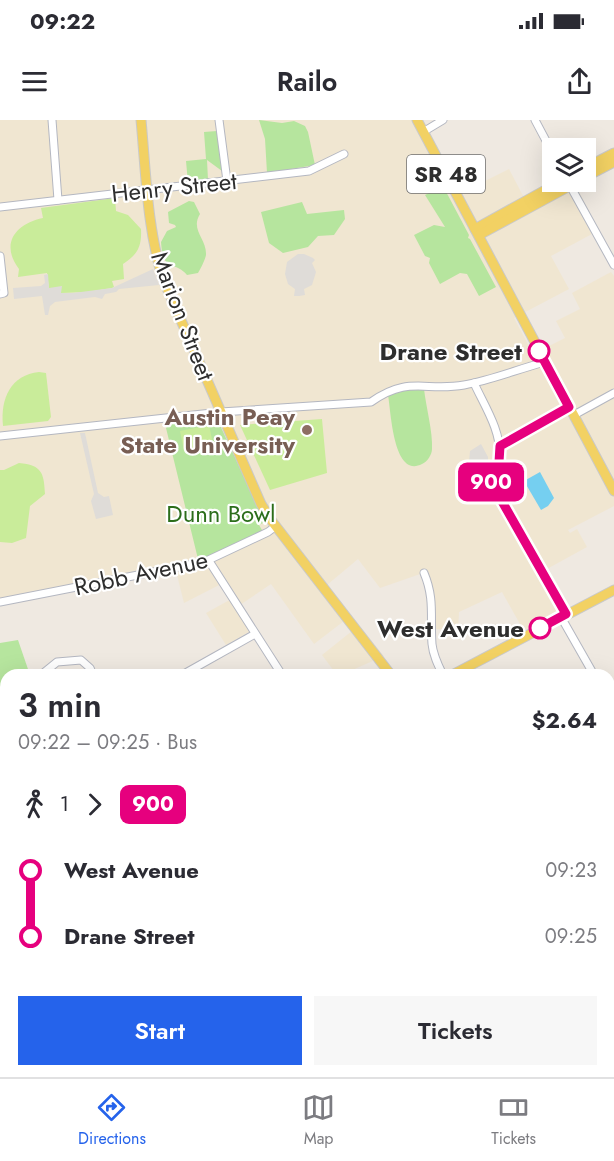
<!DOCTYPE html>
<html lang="en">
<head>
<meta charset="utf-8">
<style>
  :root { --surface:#fff; --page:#f7f7f7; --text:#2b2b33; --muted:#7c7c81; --line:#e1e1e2; --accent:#2563eb }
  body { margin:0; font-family:Jost,sans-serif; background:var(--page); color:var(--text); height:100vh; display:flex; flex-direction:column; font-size:22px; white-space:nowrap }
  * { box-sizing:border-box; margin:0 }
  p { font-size:20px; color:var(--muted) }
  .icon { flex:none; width:33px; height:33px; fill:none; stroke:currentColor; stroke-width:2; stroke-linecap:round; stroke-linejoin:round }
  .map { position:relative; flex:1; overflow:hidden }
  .details { position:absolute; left:0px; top:549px; width:615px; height:408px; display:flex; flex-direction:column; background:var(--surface); border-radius:18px 18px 0 0; box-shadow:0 6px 24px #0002 }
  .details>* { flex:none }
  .badge { padding:0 12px; border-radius:9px; font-size:21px; line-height:39px }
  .fabs { position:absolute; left:542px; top:18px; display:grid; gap:12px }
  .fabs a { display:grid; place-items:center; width:54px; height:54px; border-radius:0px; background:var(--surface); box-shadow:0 6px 24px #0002; font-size:30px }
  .map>.badge { position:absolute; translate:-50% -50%; box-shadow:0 0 0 3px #fff }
  .legs { display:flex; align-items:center; gap:9px; height:66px; padding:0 18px; font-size:20px }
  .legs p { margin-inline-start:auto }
  .headline { display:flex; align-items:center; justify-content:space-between; height:102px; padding:0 18px }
  h1 { font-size:33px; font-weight:600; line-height:45px }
  .action { display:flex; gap:12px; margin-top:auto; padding:12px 18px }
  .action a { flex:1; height:69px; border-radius:0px; background:var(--accent); color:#fff; font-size:24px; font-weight:600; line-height:69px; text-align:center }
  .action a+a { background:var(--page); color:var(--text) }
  ul { padding:0 18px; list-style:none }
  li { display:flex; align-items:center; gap:21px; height:66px; font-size:22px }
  li i { display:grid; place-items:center; width:9px; height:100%; margin:0 8px; background:currentColor }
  li i::after { content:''; width:15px; height:15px; margin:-8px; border:4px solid; border-radius:50%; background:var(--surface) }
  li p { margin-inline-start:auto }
  li:first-child i { background:linear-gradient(#0000 50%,currentColor 0) }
  li:last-child i { background:linear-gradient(currentColor 50%,#0000 0) }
  .status { display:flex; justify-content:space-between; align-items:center; height:42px; padding:0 30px; background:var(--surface); direction:ltr }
  .status svg { height:16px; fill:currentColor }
  header { display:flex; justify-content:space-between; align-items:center; height:78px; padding:0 18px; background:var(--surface); font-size:27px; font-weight:600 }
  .tab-bar { display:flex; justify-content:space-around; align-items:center; height:84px; border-top:2px solid var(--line); background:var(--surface); font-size:16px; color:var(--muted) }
  .tab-bar a { display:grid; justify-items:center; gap:3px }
  .tab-bar .current { color:var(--accent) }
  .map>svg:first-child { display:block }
  .education { fill:#f0e6d1 }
  .green { fill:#b6e59e }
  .cemetery { fill:#c8d9b8 }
  .pitch { fill:#c9ec9a }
  .plaza { fill:#dfdcd8 }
  .water { fill:#75cff0 }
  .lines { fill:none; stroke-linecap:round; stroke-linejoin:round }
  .minor-casing { stroke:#b4b7c1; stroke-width:9 }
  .major-casing { stroke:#c9c9c9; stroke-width:11 }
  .highway-casing { stroke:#c9c9c9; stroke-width:13 }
  .minor { stroke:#fff; stroke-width:7 }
  .major { stroke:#f2d163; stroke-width:9 }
  .highway { stroke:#ffa35c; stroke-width:10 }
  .line-1-casing { stroke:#fff; stroke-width:14 }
  .line-1 { stroke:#e6007e; stroke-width:9 }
  .stop-1-dot { fill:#fff; stroke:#e6007e; stroke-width:3 }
  .education-dot { fill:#8d6e63; stroke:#fff; stroke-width:2 }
  .labels { text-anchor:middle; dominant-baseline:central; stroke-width:4.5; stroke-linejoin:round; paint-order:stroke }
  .shield { fill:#fff; stroke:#6d6d6d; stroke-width:1.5 }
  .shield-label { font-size:22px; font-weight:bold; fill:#2e2e2e }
  .street-label { font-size:24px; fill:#2e2e2e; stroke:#fff }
  .stop-label { font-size:24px; font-weight:bold; fill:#2e2e2e; stroke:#fff; text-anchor:end }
  .education-label { font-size:24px; font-weight:bold; fill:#785e54; stroke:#fff; text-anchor:end }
  .park-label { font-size:24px; fill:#2c6e1b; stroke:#fff }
</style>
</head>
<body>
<div class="status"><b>09:22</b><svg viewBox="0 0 49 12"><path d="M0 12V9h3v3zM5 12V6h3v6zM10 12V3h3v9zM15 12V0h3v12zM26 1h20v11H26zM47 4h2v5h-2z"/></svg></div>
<header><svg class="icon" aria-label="menu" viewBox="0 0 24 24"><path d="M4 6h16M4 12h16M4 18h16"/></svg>Railo<svg class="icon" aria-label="share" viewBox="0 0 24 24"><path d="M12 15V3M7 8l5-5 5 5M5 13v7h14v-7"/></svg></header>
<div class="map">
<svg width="614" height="957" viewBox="0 0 614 957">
  <rect width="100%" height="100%" fill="#efe9e1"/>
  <g class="education">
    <polygon points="0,0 412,0 453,77 509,49 531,91 577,68 590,93 584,98 592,114 551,136 569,169 514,198 533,234 565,218 556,201 580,189 572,173 611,152 614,156 614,386 568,410 570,413 577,409 587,427 545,450 567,488 524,511 502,472 459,492 458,510 434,509 426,452 380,468 358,439 327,465 384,536 341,555 337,555 322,535 352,511 344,501 314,524 271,464 240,485 256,508 226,525 206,493 235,477 225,462 184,483 175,447 0,480"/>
    <polygon points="0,679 6,681 6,873 0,882"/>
  </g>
  <g class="green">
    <polygon points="259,0 282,3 294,1 305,6 308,12 315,45 267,53 265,19"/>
    <polygon points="217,11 222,51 207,40 208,60 188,63 186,41 206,39 204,12"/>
    <polygon points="443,66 469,115 468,118 470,119 496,167 479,176 467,154 460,153 440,164 429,143 430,138 425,136 414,115 434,105 445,107 425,75"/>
    <path d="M189 81 194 82 200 94C190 110 207 119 206 135 205 140 201 148 198 153L187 155C175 140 163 154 161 122L167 111 176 107 175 105 169 103 168 92Z"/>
    <polygon points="302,82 307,94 344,90 345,99 334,115 318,116 308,127 283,133 269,123 261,92"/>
    <path d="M406 268 424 269C426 287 433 312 432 329 432 335 427 342 422 344 393 359 391 291 388 275Z"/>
    <polygon points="216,299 218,301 265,402 259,405 262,410 261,411 209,437 198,439 166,308 169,304"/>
    <polygon points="18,520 30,555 6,555 6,681 0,679 0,523"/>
  </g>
  <polygon class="cemetery" points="100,951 312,951 305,957 96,957"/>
  <g class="pitch">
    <path d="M115 78 116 91 128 95 141 109C142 127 137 135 123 144L124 159 112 161 114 167 112 168 87 172 61 173V170L49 168 47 153 18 157 19 149C0 124 15 104 43 98L41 88Z"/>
    <path d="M39 252 46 253 51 297 48 301 3 306C0 278 11 255 39 252Z"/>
    <polygon points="322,299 327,353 270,370 240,305"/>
    <polygon points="209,305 213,324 184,331 180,311"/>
    <path d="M19 343C42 345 44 353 45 374L30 386 26 418 12 423 0 422V350H4Z"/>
  </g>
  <g class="plaza">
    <polygon points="298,134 304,134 313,138 315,140 312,143 316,152 312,165 304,169 305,175 299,176 294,176 295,169 288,164 285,154 287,142"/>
    <polygon points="153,149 159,165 119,169 116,172 105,174 102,179 95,177 55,182 50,186 48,195 45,195 42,176 14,179 13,168 41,166 45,163 44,155 48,154 49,168 62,166 61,173 73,173 112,168"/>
    <polygon points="80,313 85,313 98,373 104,377 109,376 113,395 96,399 91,381 94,374"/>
    <polygon points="481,324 488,337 488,342 484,348 474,353 472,357 465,344 469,342 470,331"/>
  </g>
  <g class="water">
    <polygon points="540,352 554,378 548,386 541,390 524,361"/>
    <polygon points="614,857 614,957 485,957 491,951 609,951 609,860"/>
  </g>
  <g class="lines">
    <defs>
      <g id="minor">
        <polyline points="52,0 58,80"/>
        <polyline points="219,0 227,61"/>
        <polyline points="535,0 552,32"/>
        <polyline points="423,12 443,0"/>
        <polyline points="568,62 614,145"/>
        <polyline points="0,87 309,51 344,34"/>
        <polyline points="0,136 4,173 0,174"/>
        <path d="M474 263C485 287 501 310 500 338 499 348 491 355 491 365L566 494"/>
        <polyline points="574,295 614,273"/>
        <path d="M0 316 221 292 371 282C409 255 425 272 464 265 492 260 518 249 545 242"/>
        <polyline points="499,326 569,287"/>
        <polyline points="209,441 282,555"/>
        <path d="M424 453C435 479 430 497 432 524 433 535 438 545 443 555"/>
        <polyline points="0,482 204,442 268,412 276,406"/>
        <polyline points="561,497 594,555"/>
        <polyline points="41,555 57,542 81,540 90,548 93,555"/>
        <polyline points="182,555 255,514"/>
        <polyline points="609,583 614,592"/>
        <polyline points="609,718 614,715"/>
        <polyline points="0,892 6,897"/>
        <polyline points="312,957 319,951"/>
      </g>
      <g id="major">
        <path d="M141 0C146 53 147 108 163 159L261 384 271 400 391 555"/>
        <polyline points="417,0 614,371"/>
        <polyline points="585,48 614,33"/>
        <polyline points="585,57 614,42"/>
        <polyline points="475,109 560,62"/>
        <polyline points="479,115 577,62"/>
        <polyline points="452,555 614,470"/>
        <polyline points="0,880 6,872"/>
      </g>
      <g id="highway">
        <polyline points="609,811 614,807"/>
        <polyline points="435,957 442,951"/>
      </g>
    </defs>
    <use href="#minor" class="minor-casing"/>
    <use href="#major" class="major-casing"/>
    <use href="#highway" class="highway-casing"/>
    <use href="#minor" class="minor"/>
    <use href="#major" class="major"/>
    <use href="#highway" class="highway"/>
  </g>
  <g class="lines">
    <defs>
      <polyline id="line-1" points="539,231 569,287 500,326 499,342 491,362 566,494 540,508"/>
    </defs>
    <use href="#line-1" class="line-1-casing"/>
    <use href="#line-1" class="line-1"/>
  </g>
  <g class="stop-1-dot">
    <circle cx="539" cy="231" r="10"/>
    <circle cx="540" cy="508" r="10"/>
  </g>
  <circle class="education-dot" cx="307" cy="310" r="6"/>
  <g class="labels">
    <rect class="shield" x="407" y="35" width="78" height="38" rx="4.5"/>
    <g class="shield-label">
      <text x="446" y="54">SR 48</text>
    </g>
    <g class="street-label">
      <text transform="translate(174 67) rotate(-6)">Henry Street</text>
      <text transform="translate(183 196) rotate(69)">Marion Street</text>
      <text transform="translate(141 453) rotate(-12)">Robb Avenue</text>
    </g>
    <g class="stop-label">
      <text x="522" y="231">Drane Street</text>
      <text x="524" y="508">West Avenue</text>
    </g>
    <g class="education-label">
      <text x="295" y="296">Austin Peay<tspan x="295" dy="28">State University</tspan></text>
    </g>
    <g class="park-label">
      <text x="221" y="393">Dunn Bowl</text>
    </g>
  </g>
</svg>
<div class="fabs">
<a><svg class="icon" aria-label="layers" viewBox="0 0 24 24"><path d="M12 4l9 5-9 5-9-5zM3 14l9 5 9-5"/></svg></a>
</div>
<b class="badge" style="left:491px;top:362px;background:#e6007e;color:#fff">900</b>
<section class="details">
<div class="headline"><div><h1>3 min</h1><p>09:22 – 09:25 · Bus</p></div><b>$2.64</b></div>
<div class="legs"><svg class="icon" aria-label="walk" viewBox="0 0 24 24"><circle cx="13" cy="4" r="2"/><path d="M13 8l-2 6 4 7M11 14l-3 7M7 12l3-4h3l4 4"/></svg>1<svg class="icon" aria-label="forward" viewBox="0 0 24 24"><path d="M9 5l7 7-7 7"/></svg><b class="badge" style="background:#e6007e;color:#fff">900</b></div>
<ul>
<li><i style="color:#e6007e"></i><b>West Avenue</b><p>09:23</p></li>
<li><i style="color:#e6007e"></i><b>Drane Street</b><p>09:25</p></li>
</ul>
<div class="action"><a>Start</a><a>Tickets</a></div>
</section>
</div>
<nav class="tab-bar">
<a class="current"><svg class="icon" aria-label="directions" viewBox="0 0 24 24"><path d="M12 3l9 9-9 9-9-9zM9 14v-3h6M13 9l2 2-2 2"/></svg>Directions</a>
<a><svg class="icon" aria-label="map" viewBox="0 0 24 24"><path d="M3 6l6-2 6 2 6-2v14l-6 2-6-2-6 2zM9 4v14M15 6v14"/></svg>Map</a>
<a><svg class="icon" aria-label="tickets" viewBox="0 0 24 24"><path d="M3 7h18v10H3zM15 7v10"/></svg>Tickets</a>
</nav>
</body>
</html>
